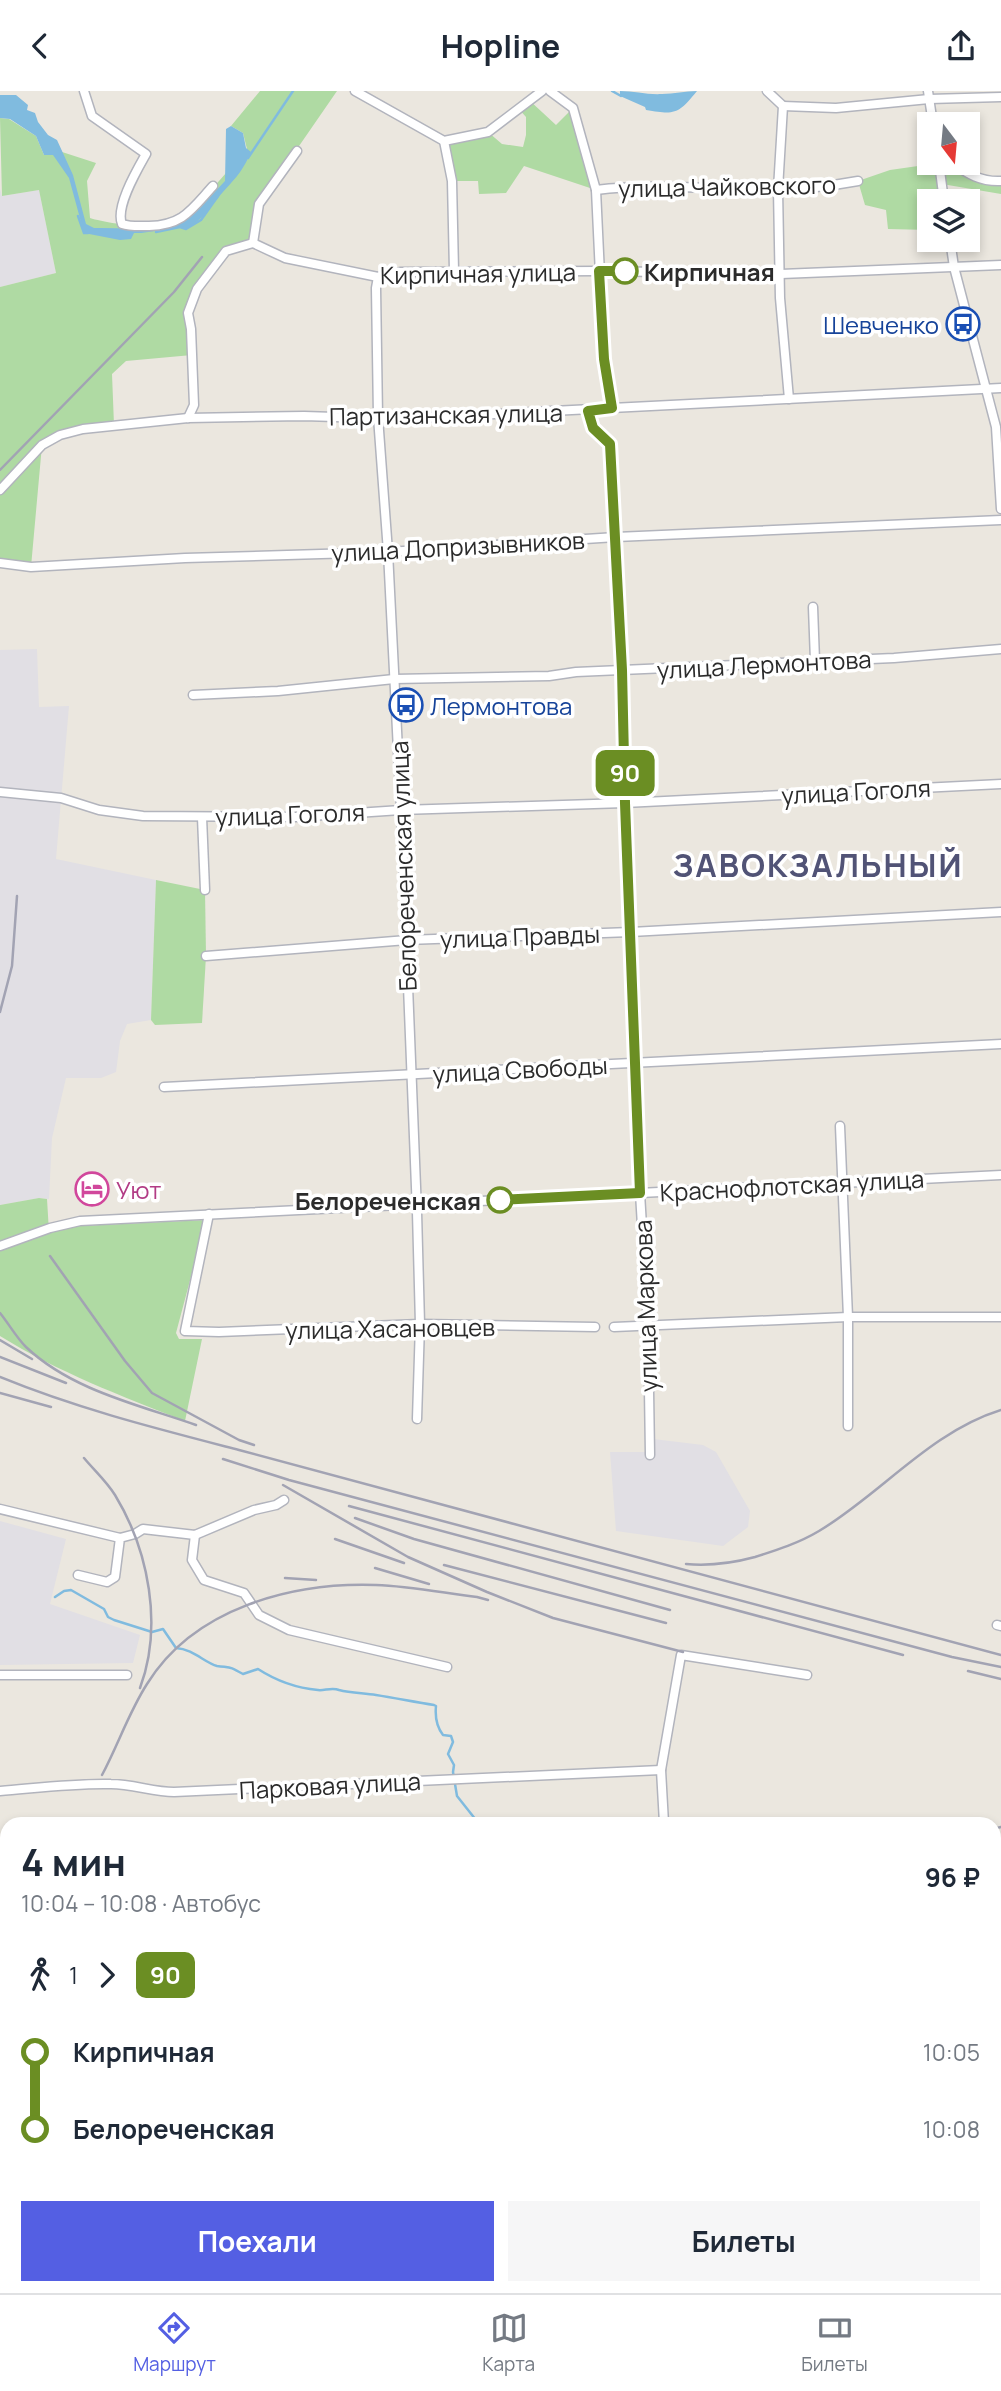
<!DOCTYPE html>
<html lang="ru">
<head>
<meta charset="utf-8">
<style>
  :root { --surface:#fff; --page:#f6f6f7; --text:#1f2937; --muted:#747a83; --line:#e0e1e3; --accent:#545fe3 }
  body { margin:0; font-family:Manrope,sans-serif; background:var(--page); color:var(--text); height:100vh; display:flex; flex-direction:column; font-size:26px; white-space:nowrap }
  * { box-sizing:border-box; margin:0 }
  p { font-size:23px; color:var(--muted) }
  .icon { flex:none; width:38px; height:38px; fill:none; stroke:currentColor; stroke-width:2; stroke-linecap:round; stroke-linejoin:round }
  .map { position:relative; flex:1; overflow:hidden }
  .details { position:absolute; left:0px; top:1726px; width:1001px; height:478px; display:flex; flex-direction:column; background:var(--surface); border-radius:21px 21px 0 0; box-shadow:0 4px 10px #0003 }
  .details>* { flex:none }
  .badge { padding:0 14px; border-radius:10px; font-size:24px; line-height:46px }
  .needle { width:46px; rotate:164deg }
  .tools { position:absolute; left:917px; top:21px; display:grid; gap:14px }
  .tools a { display:grid; place-items:center; width:63px; height:63px; border-radius:0px; background:var(--surface); box-shadow:0 4px 10px #0003; font-size:35px }
  .map>.badge { position:absolute; translate:-50% -50%; box-shadow:0 0 0 4px #fff }
  .legs { display:flex; align-items:center; gap:10px; height:77px; padding:0 21px; font-size:23px }
  .legs p { margin-inline-start:auto }
  .headline { display:flex; align-items:center; justify-content:space-between; height:119px; padding:0 21px }
  h1 { font-size:38px; font-weight:700; line-height:52px }
  .primary-button { display:flex; gap:14px; margin-top:auto; padding:14px 21px }
  .primary-button a { flex:1; height:80px; border-radius:0px; background:var(--accent); color:#fff; font-size:28px; font-weight:700; line-height:80px; text-align:center }
  .primary-button a+a { background:var(--page); color:var(--text) }
  ul { padding:0 21px; list-style:none }
  li { display:flex; align-items:center; gap:24px; height:77px; font-size:26px }
  li i { display:grid; place-items:center; width:10px; height:100%; margin:0 9px; background:currentColor }
  li i::after { content:''; width:18px; height:18px; margin:-9px; border:5px solid; border-radius:50%; background:var(--surface) }
  li p { margin-inline-start:auto }
  li:first-child i { background:linear-gradient(#0000 50%,currentColor 0) }
  li:last-child i { background:linear-gradient(currentColor 50%,#0000 0) }
  header { display:flex; justify-content:space-between; align-items:center; height:91px; padding:0 21px; background:var(--surface); font-size:32px; font-weight:700 }
  .tab-bar { display:flex; justify-content:space-around; align-items:center; height:98px; border-top:2px solid var(--line); background:var(--surface); font-size:19px; color:var(--muted) }
  .tab-bar a { display:grid; justify-items:center; gap:4px }
  .tab-bar .on { color:var(--accent) }
  .map>svg:first-child { display:block }
  .industrial { fill:#e1dfe4 }
  .green { fill:#afdaa3 }
  .water { fill:#80bbdf }
  .lines { fill:none; stroke-linecap:round; stroke-linejoin:round }
  .stream { stroke:#80bbdf; stroke-width:2.5 }
  .minor-casing { stroke:#b2b4bd; stroke-width:11 }
  .major-casing { stroke:#c4c4c4; stroke-width:13 }
  .minor { stroke:#fff; stroke-width:8 }
  .major { stroke:#dfd270; stroke-width:10 }
  .rail { stroke:#a2a3b3; stroke-width:2.5 }
  .line-1-casing { stroke:#fff; stroke-width:16 }
  .line-1 { stroke:#6b8e23; stroke-width:10 }
  .stop-1-dot { fill:#fff; stroke:#6b8e23; stroke-width:3.5 }
  .labels { text-anchor:middle; dominant-baseline:central; stroke-width:7; stroke-linejoin:round; paint-order:stroke }
  .street-label { font-size:24px; fill:#2b2b2b; stroke:#fff }
  .stop-label { font-size:24px; font-weight:bold; fill:#2b2b2b; stroke:#fff; text-anchor:start }
  .transit-label { font-size:24px; fill:#164399; stroke:#fff; text-anchor:end }
  .hotel-label { font-size:24px; fill:#b23c85; stroke:#fff; text-anchor:start }
  .district-label { font-size:32px; font-weight:bold; letter-spacing:2px; fill:#515376; stroke:#fff }
</style>
</head>
<body>
<header><svg class="icon" aria-label="back" viewBox="0 0 24 24"><path d="M15 5l-7 7 7 7"/></svg>Hopline<svg class="icon" aria-label="share" viewBox="0 0 24 24"><path d="M12 15V3M7 8l5-5 5 5M5 13v7h14v-7"/></svg></header>
<div class="map">
<svg width="1001" height="2202" viewBox="0 0 1001 2202">
  <rect width="100%" height="100%" fill="#ebe7df"/>
  <g class="industrial">
    <polygon points="0,98 2,105 39,99 56,182 0,196"/>
    <polygon points="37,558 39,616 69,615 56,768 156,789 151,929 127,933 120,950 116,981 101,987 66,987 52,1047 49,1108 39,1107 0,1114 0,559"/>
    <polygon points="645,1347 703,1354 716,1361 750,1420 748,1436 723,1455 616,1440 610,1361 645,1361"/>
    <polygon points="0,1430 66,1448 50,1513 140,1544 133,1572 0,1574"/>
  </g>
  <g class="green">
    <path d="M260 0H337L259 113 253 152 226 160 197 198 188 222 192 264 126 270 112 283 114 334 83 338 42 354 31 476 0 472V196L56 182 39 99 2 105 0 27 9 28 36 45 44 64 59 60 96 72 87 90 90 127C105 132 154 139 167 133 197 121 225 82 247 58L243 42 231 35Z"/>
    <polygon points="529,9 556,34 573,17 596,99 524,75 506,102 479,103 478,90 452,90 444,50 488,41 502,53 523,56 526,44 526,26 518,17"/>
    <polygon points="939,72 952,72 973,86 1001,90 1001,103 942,93 940,110 929,110 929,139 888,138 886,119 865,114 858,90 890,79"/>
    <polygon points="156,789 205,799 206,865 202,932 155,934 151,929"/>
    <path d="M39 1107 47 1108 49 1141 79 1135 206 1129 176 1242 179 1248H202L185 1330C121 1305 58 1281 0 1245V1114Z"/>
  </g>
  <g class="water">
    <path d="M620 0C634 0 648 4 662 3 674 3 685 0 697 0 678 23 676 24 646 19L645 16 620 5Z"/>
    <path d="M0 4H16L28 14 27 19 35 22 38 31 48 44 57 49 73 84 86 133 94 137C130 136 170 144 199 118 208 109 216 99 225 90L226 38 231 35 243 42 246 57 251 61C241 84 233 89 218 107 205 122 204 127 186 138 174 134 149 143 134 142L131 148 120 149 84 142 69 87 53 64H44L36 45 10 28 0 27Z"/>
  </g>
  <g class="lines">
    <g class="stream">
      <polyline points="612,0 621,5"/>
      <polyline points="248,67 293,0"/>
      <polyline points="78,125 84,142 88,142"/>
      <polyline points="156,141 180,136 186,138 201,129 218,105"/>
      <path d="M55 1506 64 1500 71 1499 104 1518 108 1526 114 1529 152 1541 163 1538 176 1557C193 1558 205 1572 217 1575 232 1577 229 1575 243 1583L258 1578C275 1589 296 1597 318 1599 324 1600 332 1596 339 1599 351 1602 363 1602 376 1604 395 1607 415 1611 434 1614L436 1615C435 1625 436 1635 443 1644L451 1645 453 1651 448 1663 454 1674 453 1681 457 1705 476 1729 475 1732"/>
      <polyline points="506,2196 508,2202"/>
    </g>
    <defs>
      <g id="minor">
        <path d="M84 0 92 25 146 63C137 79 115 116 122 133 131 136 140 135 149 135 183 134 191 119 213 95"/>
        <polyline points="355,0 444,50 488,41 542,0"/>
        <polyline points="550,0 573,17 596,99 604,268 612,317"/>
        <polyline points="767,0 783,15 778,98 780,207 789,308"/>
        <polyline points="928,0 933,33"/>
        <polyline points="783,15 836,17 929,8 1001,6"/>
        <polyline points="444,50 452,90 454,180"/>
        <polyline points="939,72 944,110"/>
        <path d="M952 72C968 83 981 91 1001 90"/>
        <path d="M596 99C656 92 717 99 777 98 804 98 831 95 858 90"/>
        <polyline points="950,149 954,176 996,336 1001,418"/>
        <polyline points="253,152 285,167 378,186 400,181 599,180 781,183 1001,174"/>
        <polyline points="253,152 259,113 297,60"/>
        <polyline points="378,186 376,197 378,326 388,461 401,719 417,1121 420,1233 417,1328"/>
        <polyline points="588,320 593,337 610,353 616,446 640,1102 648,1234 650,1364"/>
        <polyline points="188,327 194,314 191,238 188,222 197,198 226,160 253,152"/>
        <polyline points="0,399 42,354 60,344 83,338 188,327 304,325 397,328 1001,297"/>
        <polyline points="0,472 31,476 185,467 388,461 616,446 1001,429"/>
        <polyline points="813,516 815,570"/>
        <polyline points="193,604 278,600 394,588 549,585 576,581 894,567 1001,558"/>
        <polyline points="0,701 61,707 99,719 143,725 296,726 401,719 625,712 1001,693"/>
        <polyline points="202,726 205,799"/>
        <polyline points="206,865 407,849 631,841 1001,821"/>
        <polyline points="164,996 1001,953"/>
        <polyline points="840,1035 848,1226 848,1335"/>
        <polyline points="209,1123 185,1240 219,1241 420,1233 595,1236"/>
        <polyline points="0,1155 50,1137 80,1130 1001,1084"/>
        <polyline points="614,1236 848,1226 1001,1226"/>
        <polyline points="0,1418 120,1447"/>
        <polyline points="195,1444 192,1469 204,1489 244,1502 259,1524 289,1539 447,1576"/>
        <polyline points="78,1484 107,1491 115,1486 120,1447 135,1443 143,1438 195,1444 254,1419 276,1414 284,1409"/>
        <polyline points="997,1534 1001,1535"/>
        <polyline points="0,1584 127,1584"/>
        <path d="M0 1700C37 1697 74 1692 111 1693 132 1693 154 1701 174 1701 337 1695 499 1686 661 1679"/>
        <polyline points="664,1732 661,1679 681,1564 807,1584"/>
        <polyline points="0,1820 7,1820"/>
        <polyline points="994,2033 1001,2032"/>
        <polyline points="994,2157 1001,2157"/>
        <polyline points="88,2196 105,2202"/>
        <polyline points="166,2196 166,2202"/>
        <polyline points="435,2196 435,2202"/>
        <polyline points="698,2196 698,2202"/>
        <polyline points="888,2196 888,2202"/>
        <polyline points="0,2201 6,2202"/>
        <polyline points="34,2202 55,2196"/>
      </g>
      <g id="major">
        <polyline points="994,1908 1001,1907"/>
        <polyline points="0,1949 7,1949"/>
      </g>
    </defs>
    <use href="#minor" class="minor-casing"/>
    <use href="#major" class="major-casing"/>
    <use href="#minor" class="minor"/>
    <use href="#major" class="major"/>
    <g class="rail">
      <polyline points="0,379 174,201 202,166"/>
      <polyline points="0,921 12,875 17,805"/>
      <polyline points="50,1165 125,1270 152,1302 239,1349 254,1354"/>
      <path d="M0 1222C9 1233 16 1246 26 1256 71 1299 139 1314 196 1334"/>
      <polyline points="0,1249 32,1268"/>
      <polyline points="0,1266 66,1292"/>
      <path d="M0 1286C78 1318 158 1338 239 1359L1001 1564"/>
      <polyline points="0,1302 51,1316"/>
      <path d="M84 1367C94 1379 107 1391 115 1404 149 1460 163 1535 140 1597"/>
      <polyline points="223,1368 289,1389 952,1566 1001,1576"/>
      <polyline points="283,1394 408,1466 487,1501 553,1527 683,1561"/>
      <polyline points="349,1415 903,1564"/>
      <polyline points="355,1427 414,1448 670,1519"/>
      <polyline points="335,1448 404,1472"/>
      <path d="M686 1473C709 1475 733 1472 755 1466 777 1459 799 1452 819 1440 881 1403 930 1341 1001 1319"/>
      <polyline points="444,1474 666,1532"/>
      <polyline points="375,1477 429,1493"/>
      <polyline points="285,1487 316,1489"/>
      <polyline points="968,1580 1001,1588"/>
      <path d="M102 1684C118 1654 129 1621 147 1593 194 1517 292 1491 376 1494 409 1495 444 1502 477 1506L488 1509"/>
      <polyline points="997,1737 1001,1736"/>
      <polyline points="994,1778 1001,1774"/>
    </g>
  </g>
  <g class="lines">
    <defs>
      <polyline id="line-1" points="500,1109 640,1102 625,712 622,579 610,353 593,337 588,320 612,317 604,268 599,180 625,180"/>
    </defs>
    <use href="#line-1" class="line-1-casing"/>
    <use href="#line-1" class="line-1"/>
  </g>
  <defs>
    <symbol id="bus-ring" viewBox="-11 -11 22 22"><circle r="9.5" fill="#fff" stroke="#1a4fb4" stroke-width="1.5"/><path d="M-5-6H5V4H4V6H2V4H-2V6H-4V4H-5ZM-3.5-4V0h7V-4ZM-3.5 1.2v1.5H-2V1.2ZM2 1.2v1.5H3.5V1.2Z" fill="#1a4fb4"/></symbol>
    <symbol id="hotel-ring" viewBox="-11 -11 22 22"><circle r="9.5" fill="#fff" stroke="#d1479c" stroke-width="1.5"/><path d="M-6-4.5h1.5V1H6V5H4.5V3h-9V5H-6ZM-4 0a1.8 1.8 0 1 1 3.6 0ZM.5 0V-2.5h3Q6-2.5 6 0Z" fill="#d1479c"/></symbol>
  </defs>
  <g fill-rule="evenodd">
    <use href="#bus-ring" x="944" y="214" width="38" height="38"/>
    <use href="#bus-ring" x="387" y="595" width="38" height="38"/>
    <use href="#hotel-ring" x="73" y="1079" width="38" height="38"/>
  </g>
  <g class="stop-1-dot">
    <circle cx="625" cy="180" r="12"/>
    <circle cx="500" cy="1109" r="12"/>
  </g>
  <g class="labels">
    <g class="street-label">
      <text transform="translate(727 95) rotate(-1)">улица Чайковского</text>
      <text transform="translate(478 182) rotate(-1)">Кирпичная улица</text>
      <text transform="translate(446 323) rotate(-1)">Партизанская улица</text>
      <text transform="translate(458 455) rotate(-3)">улица Допризывников</text>
      <text transform="translate(764 573) rotate(-3)">улица Лермонтова</text>
      <text transform="translate(856 700) rotate(-3)">улица Гоголя</text>
      <text transform="translate(290 723) rotate(-2)">улица Гоголя</text>
      <text transform="translate(403 775) rotate(-92)">Белореченская улица</text>
      <text transform="translate(520 845) rotate(-2)">улица Правды</text>
      <text transform="translate(520 978) rotate(-3)">улица Свободы</text>
      <text transform="translate(792 1094) rotate(-3)">Краснофлотская улица</text>
      <text transform="translate(645 1215) rotate(-92)">улица Маркова</text>
      <text transform="translate(390 1237) rotate(-1)">улица Хасановцев</text>
      <text transform="translate(330 1694) rotate(-3)">Парковая улица</text>
    </g>
    <g class="stop-label">
      <text x="644" y="180">Кирпичная</text>
      <text x="481" y="1109" text-anchor="end">Белореченская</text>
    </g>
    <g class="transit-label">
      <text x="939" y="233">Шевченко</text>
      <text x="430" y="614" text-anchor="start">Лермонтова</text>
    </g>
    <g class="hotel-label">
      <text x="116" y="1098">Уют</text>
    </g>
    <g class="district-label">
      <text x="818" y="774">ЗАВОКЗАЛЬНЫЙ</text>
    </g>
  </g>
</svg>
<div class="tools">
<a><svg class="needle" viewBox="-14 -14 28 28"><path d="M0-13l5 13h-10z" fill="#e53935"/><path d="M0 13l5-13h-10z" fill="#747a83"/></svg></a>
<a><svg class="icon" aria-label="layers" viewBox="0 0 24 24"><path d="M12 4l9 5-9 5-9-5zM3 14l9 5 9-5"/></svg></a>
</div>
<b class="badge" style="left:625px;top:682px;background:#6b8e23;color:#fff">90</b>
<section class="details">
<div class="headline"><div><h1>4 мин</h1><p>10:04 – 10:08 · Автобус</p></div><b>96 ₽</b></div>
<div class="legs"><svg class="icon" aria-label="walk" viewBox="0 0 24 24"><circle cx="13" cy="4" r="2"/><path d="M13 8l-2 6 4 7M11 14l-3 7M7 12l3-4h3l4 4"/></svg>1<svg class="icon" aria-label="forward" viewBox="0 0 24 24"><path d="M9 5l7 7-7 7"/></svg><b class="badge" style="background:#6b8e23;color:#fff">90</b></div>
<ul>
<li><i style="color:#6b8e23"></i><b>Кирпичная</b><p>10:05</p></li>
<li><i style="color:#6b8e23"></i><b>Белореченская</b><p>10:08</p></li>
</ul>
<div class="primary-button"><a>Поехали</a><a>Билеты</a></div>
</section>
</div>
<nav class="tab-bar">
<a class="on"><svg class="icon" aria-label="directions" viewBox="0 0 24 24"><path d="M12 3l9 9-9 9-9-9zM9 14v-3h6M13 9l2 2-2 2"/></svg>Маршрут</a>
<a><svg class="icon" aria-label="map" viewBox="0 0 24 24"><path d="M3 6l6-2 6 2 6-2v14l-6 2-6-2-6 2zM9 4v14M15 6v14"/></svg>Карта</a>
<a><svg class="icon" aria-label="tickets" viewBox="0 0 24 24"><path d="M3 7h18v10H3zM15 7v10"/></svg>Билеты</a>
</nav>
</body>
</html>
